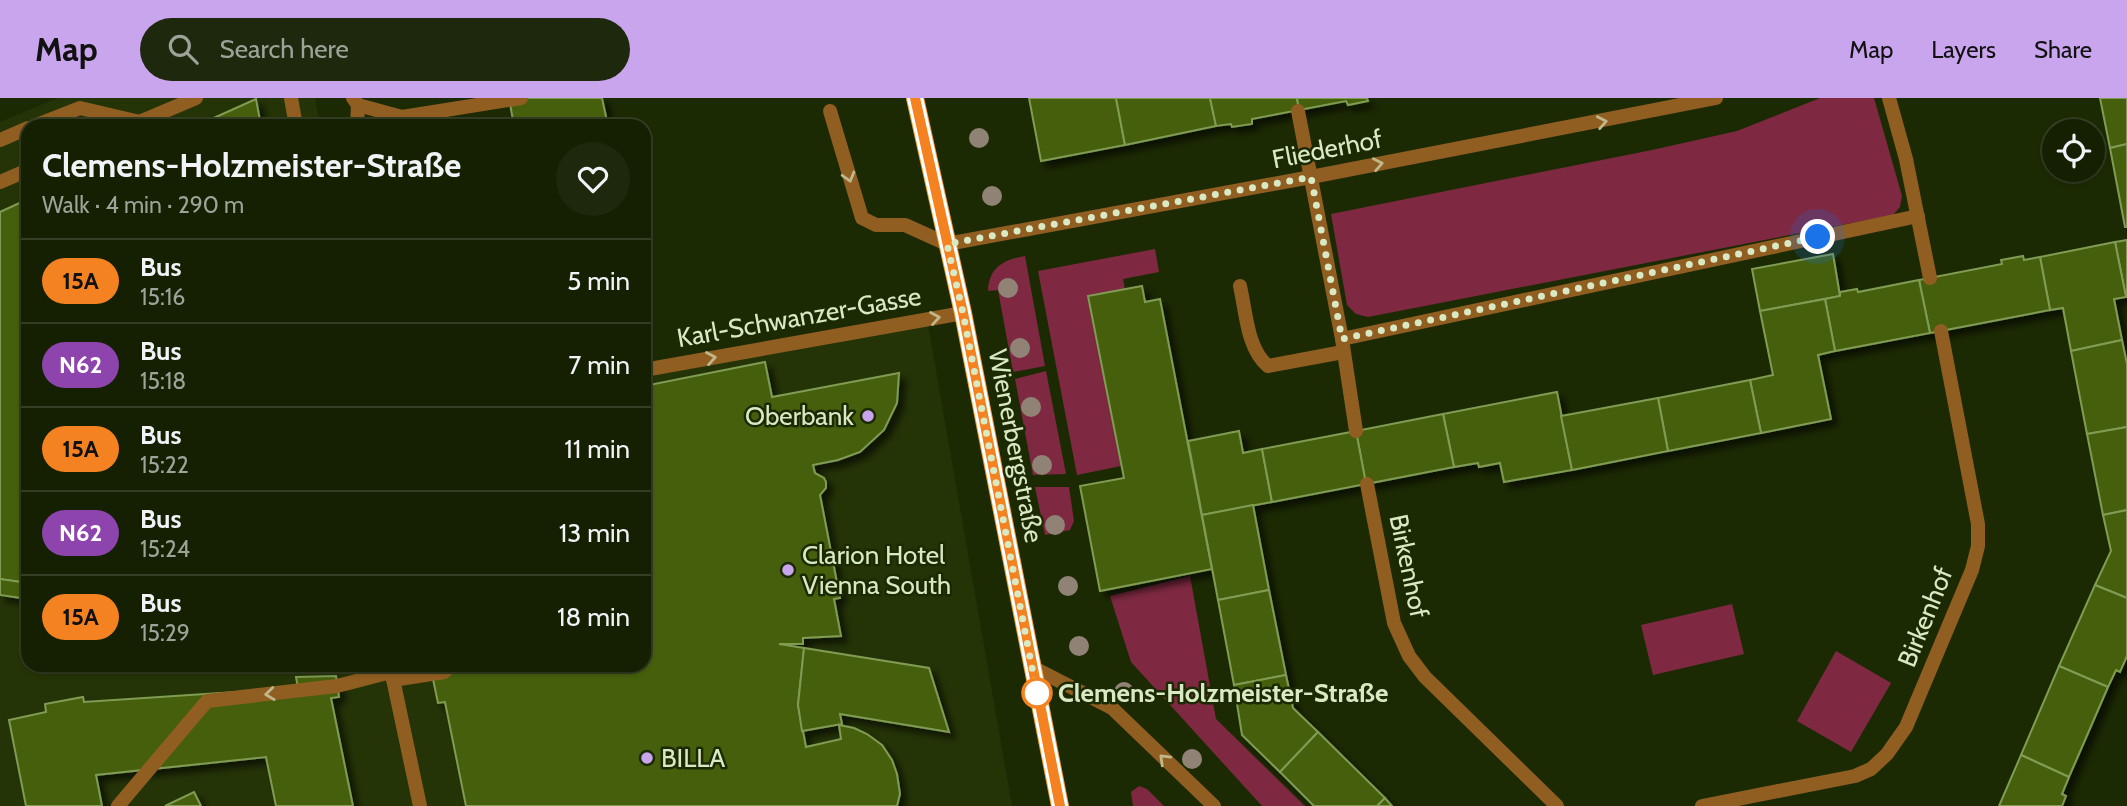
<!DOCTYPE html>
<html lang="en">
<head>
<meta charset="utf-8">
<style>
  :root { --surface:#152002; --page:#1e280c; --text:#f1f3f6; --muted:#9da399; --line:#343e24; --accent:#c9a5ee }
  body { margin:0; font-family:Cabin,sans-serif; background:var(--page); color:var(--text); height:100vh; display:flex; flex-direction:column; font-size:26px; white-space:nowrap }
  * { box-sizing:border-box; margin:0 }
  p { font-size:23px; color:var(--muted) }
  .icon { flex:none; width:38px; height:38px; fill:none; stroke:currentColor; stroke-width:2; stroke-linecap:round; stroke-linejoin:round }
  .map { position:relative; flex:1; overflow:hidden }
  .sheet { position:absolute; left:21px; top:21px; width:630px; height:553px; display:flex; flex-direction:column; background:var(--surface); border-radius:21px; box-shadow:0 2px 5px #0004,0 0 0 2px var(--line) }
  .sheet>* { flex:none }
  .badge { padding:0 14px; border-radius:23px; font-size:24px; line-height:46px }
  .tools { position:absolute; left:2042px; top:21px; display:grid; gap:14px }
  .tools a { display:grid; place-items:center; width:63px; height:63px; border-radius:50%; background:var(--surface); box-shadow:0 2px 5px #0004,0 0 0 2px var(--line); font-size:35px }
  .you { position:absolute; width:35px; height:35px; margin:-18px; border:5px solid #fff; border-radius:50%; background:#1a73e8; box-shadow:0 0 0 10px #1a73e833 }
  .map>.badge { position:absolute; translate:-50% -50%; box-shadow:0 0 0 4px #fff }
  .round { display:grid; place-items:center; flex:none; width:74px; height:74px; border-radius:37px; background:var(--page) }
  .overview { display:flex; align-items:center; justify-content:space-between; height:119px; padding:0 21px }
  h1 { font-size:33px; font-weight:700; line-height:52px }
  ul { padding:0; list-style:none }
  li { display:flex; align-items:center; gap:21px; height:84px; padding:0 21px; border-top:2px solid var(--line) }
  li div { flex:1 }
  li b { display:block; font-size:26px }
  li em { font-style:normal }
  li .badge { min-width:77px; font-weight:700; text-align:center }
  header { display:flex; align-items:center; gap:42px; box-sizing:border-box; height:98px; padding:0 35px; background:var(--accent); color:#111 }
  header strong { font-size:33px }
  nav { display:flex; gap:38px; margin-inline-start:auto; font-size:24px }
  .search { width:490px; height:63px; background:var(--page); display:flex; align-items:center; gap:18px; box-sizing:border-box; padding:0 24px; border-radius:38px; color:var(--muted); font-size:26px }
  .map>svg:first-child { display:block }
  .built { fill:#253407 }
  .green { fill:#7e2941 }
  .building { fill:#445e10; stroke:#809c53; stroke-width:2; filter:url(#shadow) }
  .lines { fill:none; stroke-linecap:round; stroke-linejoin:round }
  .lane { stroke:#915e22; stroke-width:14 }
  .street { stroke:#915e22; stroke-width:14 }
  .primary { stroke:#f19d35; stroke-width:18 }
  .tree { fill:#908375 }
  .oneway { stroke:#c0b88b }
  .line-casing { stroke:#fff; stroke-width:16 }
  .line { stroke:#f58220; stroke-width:10 }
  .walk { stroke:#d9e9c4; stroke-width:7; stroke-dasharray:0 12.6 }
  .poi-dot { fill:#c9a5ee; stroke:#1c2a03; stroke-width:2.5 }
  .stop-dot { fill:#fff; stroke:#f58220; stroke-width:3.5 }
  .labels { text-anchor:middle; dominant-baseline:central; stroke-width:5; stroke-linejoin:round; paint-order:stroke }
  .street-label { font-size:26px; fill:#d9e9c4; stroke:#1c2a03 }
  .poi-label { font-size:26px; fill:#d9e9c4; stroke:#1c2a03; text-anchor:start }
  .stop-label { font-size:26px; font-weight:bold; fill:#d9e9c4; stroke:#1c2a03; text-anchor:start }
</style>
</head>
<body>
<header>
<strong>Map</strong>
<div class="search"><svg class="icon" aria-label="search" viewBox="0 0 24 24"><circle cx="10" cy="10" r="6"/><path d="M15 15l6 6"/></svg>Search here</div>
<nav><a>Map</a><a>Layers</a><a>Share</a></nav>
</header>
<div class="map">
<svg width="2127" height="708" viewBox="0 0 2127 708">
  <defs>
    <filter id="shadow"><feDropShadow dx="6" dy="6" stdDeviation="3.5" flood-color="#0009"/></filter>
  </defs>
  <rect width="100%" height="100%" fill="#1c2a03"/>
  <polygon class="built" points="58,0 315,0 320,28 28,28 28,567 644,567 644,273 927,221 1012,708 0,708 0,24"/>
  <g class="green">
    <polygon points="1820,0 1874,0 1902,98 1900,109 1893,117 1368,219 1356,216 1347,207 1331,116 1652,52 1737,33"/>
    <polygon points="1155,151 1159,174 1123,181 1125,191 1088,199 1121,368 1077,377 1038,173"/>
    <path d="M1025 158 1045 268 1013 274 998 192 988 193C989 169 1003 162 1025 158Z"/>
    <polygon points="1046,273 1066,376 1033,377 1015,281"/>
    <polygon points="1035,389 1069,389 1074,423 1070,432 1045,437"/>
    <polygon points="1190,478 1216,621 1305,708 1262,708 1131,564 1110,498"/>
    <polygon points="1732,506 1744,556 1653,577 1641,527"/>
    <polygon points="1836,553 1891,585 1851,654 1797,623"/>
    <polygon points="1139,688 1147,691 1164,708 1133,708 1131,694"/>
  </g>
  <g class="building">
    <polygon points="509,0 602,0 608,28 514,28"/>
    <polygon points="1029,0 1116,0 1125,47 1041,63"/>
    <polygon points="1116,0 1210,0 1216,28 1125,47"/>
    <polygon points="1210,0 1297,0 1299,12 1252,21 1252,26 1232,29 1231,26 1216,28"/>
    <polygon points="1297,0 1367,0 1368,3 1348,7 1346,3 1299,12"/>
    <polygon points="2100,0 2127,0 2127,46 2110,50"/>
    <polygon points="256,1 261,28 196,28"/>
    <polygon points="2127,46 2127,129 2125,129 2110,50"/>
    <polygon points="28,101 28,485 0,481 0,114"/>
    <polygon points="2127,142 2127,199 2126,199 2115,144"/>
    <polygon points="2115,144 2126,199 2114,201 2122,242 2071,253 2063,210 2050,212 2040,159"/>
    <polygon points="1833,156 1840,198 1760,213 1752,171"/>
    <polygon points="2023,158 2024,162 2040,159 2050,212 1930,235 1919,182 2002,166 2001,162"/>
    <polygon points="1919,182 1930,235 1835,253 1825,201 1840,198 1840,194 1857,191 1858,194"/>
    <polygon points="1142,188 1145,204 1160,201 1212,471 1100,493 1080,388 1124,380 1088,198"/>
    <polygon points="1825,201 1835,253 1818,257 1831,321 1761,335 1750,282 1773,277 1760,213"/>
    <polygon points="2122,242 2127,266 2127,329 2087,336 2071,253"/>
    <polygon points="765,264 772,299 899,275 897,305 884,332 860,354 838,362 813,367 815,375 824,380 826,384 826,390 820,397 840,500 834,501 841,538 803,540 803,546 779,546 804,550 798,607 806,649 841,641 839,627 854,630 867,636 882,647 892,662 897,676 900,696 897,708 466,708 445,604 438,605 430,567 644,567 644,288"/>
    <polygon points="1750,282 1761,335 1668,353 1658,300"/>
    <polygon points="1557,294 1572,372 1504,384 1500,365 1479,369 1478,365 1454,369 1443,316"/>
    <polygon points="1658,300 1668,353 1572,372 1561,318"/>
    <polygon points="1443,316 1454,369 1366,386 1356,333"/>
    <polygon points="2127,329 2127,412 2103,417 2087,336"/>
    <polygon points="1239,333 1243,355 1262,351 1272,404 1202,417 1188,343"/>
    <polygon points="1356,333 1366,386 1272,404 1262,351"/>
    <polygon points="1253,407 1269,492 1218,502 1202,417"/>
    <polygon points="2127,412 2127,500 2095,487 2111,453 2103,417"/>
    <polygon points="0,481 28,485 28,501 0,497"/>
    <polygon points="2095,487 2127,500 2127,558 2120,574 2116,572 2108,589 2059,568"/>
    <polygon points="1269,492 1286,577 1234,587 1218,502"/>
    <polygon points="804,550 929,570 949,634 840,616 842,626 802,633 798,607"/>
    <polygon points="2059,568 2108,589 2069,679 2021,657"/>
    <polygon points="1286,577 1293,610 1318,634 1280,674 1242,637 1234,587"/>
    <polygon points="336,578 339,599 331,600 353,708 276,708 266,659 96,677 102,708 26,708 9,622 46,614 45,606 83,599 84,604 298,590 296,579"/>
    <polygon points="1318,634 1385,700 1377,708 1314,708 1280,674"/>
    <polygon points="2021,657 2069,679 2062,696 2066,698 2062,708 1999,708"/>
    <polygon points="194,694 201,708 165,708"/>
    <polygon points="1385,700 1392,708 1377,708"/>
  </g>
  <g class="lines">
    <g class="lane">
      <polyline points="353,0 358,7 402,19 521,0"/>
      <polyline points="1889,0 1906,61 1930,180"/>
      <polyline points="830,13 862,120 876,127 905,127 947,146"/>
      <polyline points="1298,13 1342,241 1356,333"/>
      <polyline points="34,28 80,10 140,24"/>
      <polyline points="357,28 358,7"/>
      <polyline points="0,42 28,30"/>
      <path d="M1240 188C1246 214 1247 251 1268 268L1343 254"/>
      <polyline points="1342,241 1918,118"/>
      <polyline points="1367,386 1394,525 1409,558 1425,579 1557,708"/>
      <polyline points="393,582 444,574 453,567"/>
      <polyline points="118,708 207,603 337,588 391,574"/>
      <polyline points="1702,708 1855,678 1871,671 1887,656 1906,629 1972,472 1978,448 1978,426 1941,233"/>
    </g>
    <g class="street">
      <polyline points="291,0 296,28"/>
      <polyline points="130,28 196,0"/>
      <polyline points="0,84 28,72"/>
      <polyline points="947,146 1311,79 1716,0"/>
      <polyline points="644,272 963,215"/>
      <polyline points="390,567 420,708"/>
      <polyline points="1032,569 1112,610 1214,708"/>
    </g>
    <polyline class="primary" points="915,0 963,215 1060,708"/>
  </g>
  <g class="tree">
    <circle cx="979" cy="40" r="10"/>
    <circle cx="992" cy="98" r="10"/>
    <circle cx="1008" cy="190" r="10"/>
    <circle cx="1020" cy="250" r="10"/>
    <circle cx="1031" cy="309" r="10"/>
    <circle cx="1042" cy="367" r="10"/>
    <circle cx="1055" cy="427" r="10"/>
    <circle cx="1068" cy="488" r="10"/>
    <circle cx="1079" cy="548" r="10"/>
    <circle cx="1124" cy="594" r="10"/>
    <circle cx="1192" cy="661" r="10"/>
  </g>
  <defs><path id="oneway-chevron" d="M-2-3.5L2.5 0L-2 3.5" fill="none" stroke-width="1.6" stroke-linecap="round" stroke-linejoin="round" transform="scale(1.75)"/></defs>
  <g class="oneway">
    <use href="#oneway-chevron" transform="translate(1602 24) rotate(-11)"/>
    <use href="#oneway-chevron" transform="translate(1378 66) rotate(-11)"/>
    <use href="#oneway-chevron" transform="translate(849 79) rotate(74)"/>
    <use href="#oneway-chevron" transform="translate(935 220) rotate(-9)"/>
    <use href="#oneway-chevron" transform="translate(711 260) rotate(-10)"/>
    <use href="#oneway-chevron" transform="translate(270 596) rotate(173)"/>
    <use href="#oneway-chevron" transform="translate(1164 661) rotate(-136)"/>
  </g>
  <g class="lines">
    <defs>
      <polyline id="line" points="915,0 963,215 1060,708"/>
    </defs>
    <use href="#line" class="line-casing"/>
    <use href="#line" class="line"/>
    <polyline class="walk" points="1037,595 963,215 947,146 1311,79 1342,241 1818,139"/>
  </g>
  <g class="poi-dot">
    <circle cx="868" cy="318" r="7"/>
    <circle cx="788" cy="472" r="7"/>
    <circle cx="647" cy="660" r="7"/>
  </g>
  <circle class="stop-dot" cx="1037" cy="595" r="14"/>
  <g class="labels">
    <g class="street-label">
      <text transform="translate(1327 51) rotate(-11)">Fliederhof</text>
      <text transform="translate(799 219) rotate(-10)">Karl-Schwanzer-Gasse</text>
      <text transform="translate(1016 348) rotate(79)">Wienerbergstraße</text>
      <text transform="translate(1409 468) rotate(78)">Birkenhof</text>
      <text transform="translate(1925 519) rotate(-68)">Birkenhof</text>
    </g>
    <g class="poi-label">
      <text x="854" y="318" text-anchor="end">Oberbank</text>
      <text x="802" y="457">Clarion Hotel<tspan x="802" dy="30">Vienna South</tspan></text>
      <text x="661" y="660">BILLA</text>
    </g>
    <g class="stop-label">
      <text x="1058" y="595">Clemens-Holzmeister-Straße</text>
    </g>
  </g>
</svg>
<div class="tools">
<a><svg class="icon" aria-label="locate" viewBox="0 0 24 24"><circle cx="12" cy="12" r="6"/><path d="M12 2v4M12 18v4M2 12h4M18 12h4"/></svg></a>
</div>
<div class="you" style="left:1818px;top:139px"></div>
<section class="sheet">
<div class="overview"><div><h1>Clemens-Holzmeister-Straße</h1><p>Walk · 4 min · 290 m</p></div><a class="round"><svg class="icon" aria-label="heart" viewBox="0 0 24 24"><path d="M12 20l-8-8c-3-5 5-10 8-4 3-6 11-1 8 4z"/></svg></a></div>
<ul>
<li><span class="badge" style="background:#f58220;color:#111">15A</span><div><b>Bus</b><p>15:16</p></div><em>5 min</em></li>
<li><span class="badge" style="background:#8e44ad;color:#fff">N62</span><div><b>Bus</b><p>15:18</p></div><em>7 min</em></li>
<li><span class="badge" style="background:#f58220;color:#111">15A</span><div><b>Bus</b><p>15:22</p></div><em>11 min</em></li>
<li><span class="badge" style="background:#8e44ad;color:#fff">N62</span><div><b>Bus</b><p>15:24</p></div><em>13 min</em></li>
<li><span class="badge" style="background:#f58220;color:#111">15A</span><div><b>Bus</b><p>15:29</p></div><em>18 min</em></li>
</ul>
</section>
</div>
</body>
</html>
